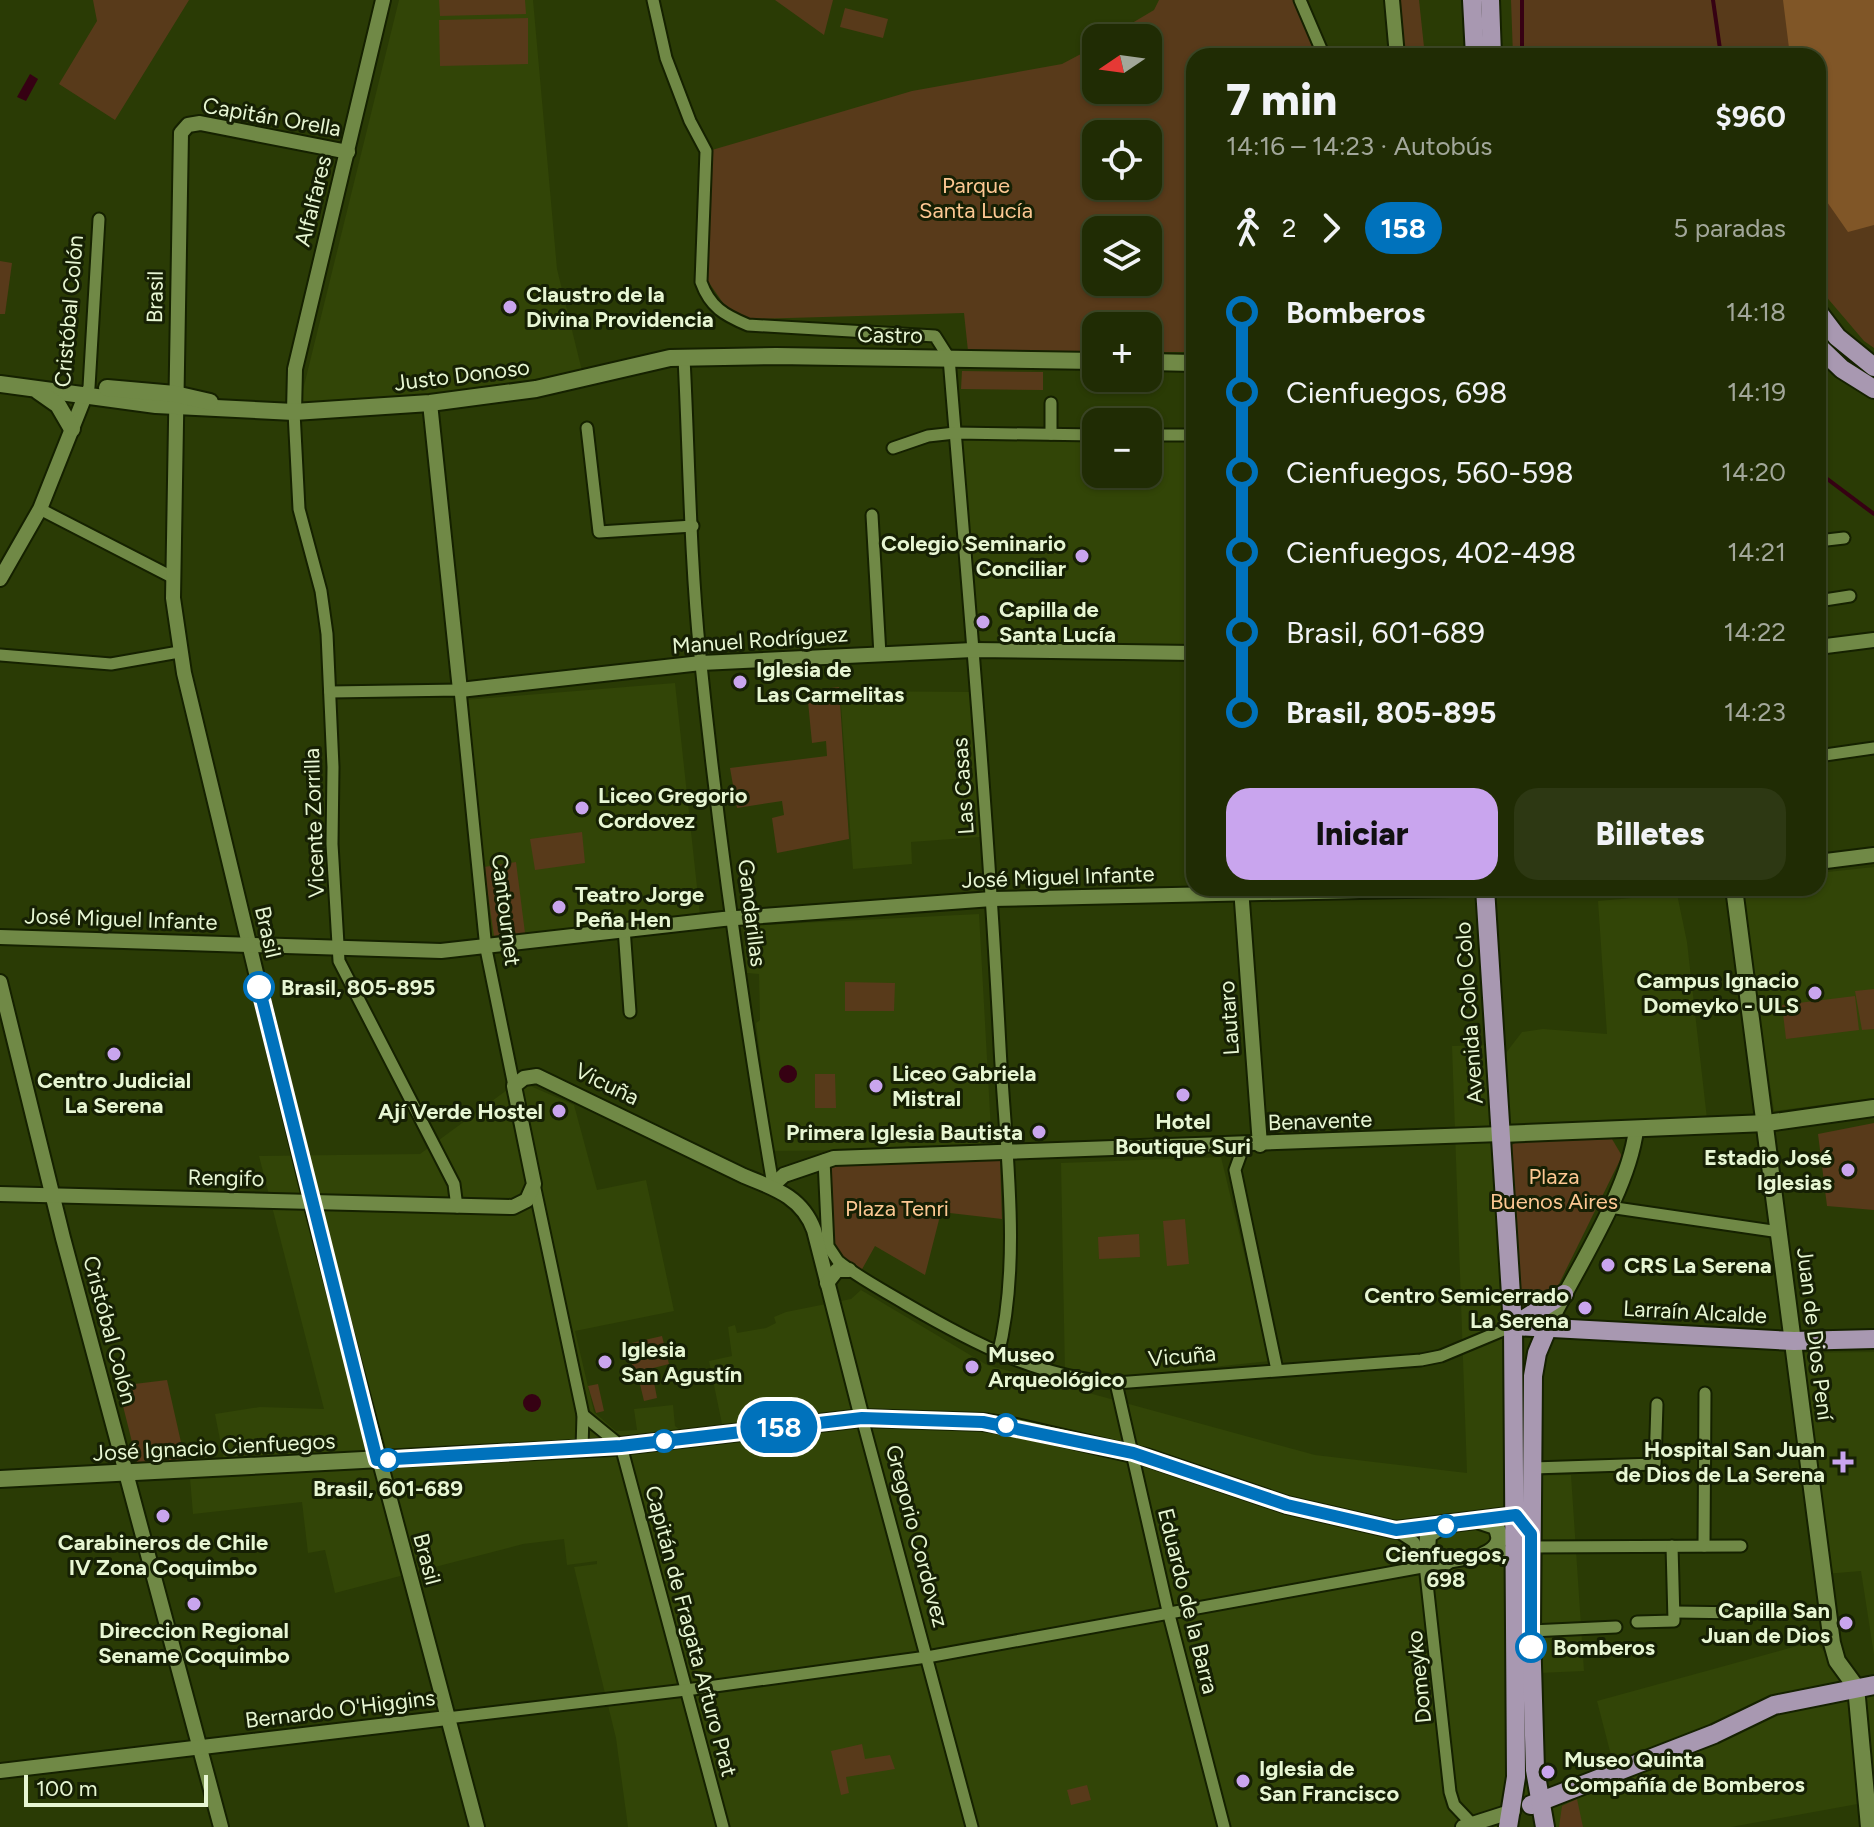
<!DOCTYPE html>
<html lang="es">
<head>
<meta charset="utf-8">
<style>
  :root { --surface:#202c04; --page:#2d3813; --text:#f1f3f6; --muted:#a2a79a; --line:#3d4826; --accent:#c9a5ee }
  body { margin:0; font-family:Figtree,sans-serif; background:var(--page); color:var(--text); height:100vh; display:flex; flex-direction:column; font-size:30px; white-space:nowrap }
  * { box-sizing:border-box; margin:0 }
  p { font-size:26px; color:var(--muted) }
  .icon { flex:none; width:44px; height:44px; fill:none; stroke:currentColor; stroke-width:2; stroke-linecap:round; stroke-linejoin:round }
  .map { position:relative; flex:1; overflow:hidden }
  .details { position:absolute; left:1186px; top:48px; width:640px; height:848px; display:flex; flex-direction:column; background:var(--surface); border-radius:24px; box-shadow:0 2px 6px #0004,0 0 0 2px var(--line) }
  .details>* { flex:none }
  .badge { padding:0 16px; border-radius:26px; font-size:28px; line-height:52px }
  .needle { width:52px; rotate:257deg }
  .controls { position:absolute; left:1082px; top:24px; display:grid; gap:16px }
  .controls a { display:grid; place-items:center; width:80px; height:80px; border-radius:16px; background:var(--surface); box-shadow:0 2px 6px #0004,0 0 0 2px var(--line); font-size:40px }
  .scale { position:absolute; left:24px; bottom:20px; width:184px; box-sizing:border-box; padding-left:8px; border:4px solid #e7f6d3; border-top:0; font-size:22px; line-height:28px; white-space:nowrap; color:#e7f6d3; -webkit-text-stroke:6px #162004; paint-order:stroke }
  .map>.badge { position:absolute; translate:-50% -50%; box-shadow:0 0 0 4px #fff }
  .legs { display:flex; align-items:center; gap:12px; height:88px; padding:0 40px; font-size:26px }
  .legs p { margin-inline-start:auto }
  .headline { display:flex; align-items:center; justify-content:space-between; height:136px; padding:0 40px }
  h1 { font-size:44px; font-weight:800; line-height:60px }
  .action { display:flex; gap:16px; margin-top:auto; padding:16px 40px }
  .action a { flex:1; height:92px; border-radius:24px; background:var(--accent); color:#111; font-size:32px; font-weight:800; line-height:92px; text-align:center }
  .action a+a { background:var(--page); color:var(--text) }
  ul { padding:0 40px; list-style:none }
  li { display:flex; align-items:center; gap:28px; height:80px; font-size:30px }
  li i { display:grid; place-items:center; width:12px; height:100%; margin:0 10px; background:currentColor }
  li i::after { content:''; width:20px; height:20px; margin:-10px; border:6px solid; border-radius:50%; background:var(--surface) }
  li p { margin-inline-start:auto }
  li:first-child i { background:linear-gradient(#0000 50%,currentColor 0) }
  li:last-child i { background:linear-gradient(currentColor 50%,#0000 0) }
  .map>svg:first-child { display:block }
  .built { fill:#324507 }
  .green { fill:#583a1a; fill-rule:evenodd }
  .forest { fill:#805627 }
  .water { fill:#360113 }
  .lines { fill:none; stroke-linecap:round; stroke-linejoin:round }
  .stream { stroke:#360113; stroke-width:4 }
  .minor-casing { stroke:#152100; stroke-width:15 }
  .tertiary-casing { stroke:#152100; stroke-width:18 }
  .secondary-casing { stroke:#152100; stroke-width:20 }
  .primary-casing { stroke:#152100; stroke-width:22 }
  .minor { stroke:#708946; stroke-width:11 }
  .tertiary { stroke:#708946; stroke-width:14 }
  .secondary { stroke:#708946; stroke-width:16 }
  .primary { stroke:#a898b1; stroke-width:18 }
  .line-1-casing { stroke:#fff; stroke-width:18 }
  .line-1 { stroke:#0072bc; stroke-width:12 }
  .poi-dot { fill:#c9a5ee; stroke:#162004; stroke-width:3 }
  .stop-1-dot { fill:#fff; stroke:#0072bc; stroke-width:4 }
  .labels { text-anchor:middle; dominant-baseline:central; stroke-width:6; stroke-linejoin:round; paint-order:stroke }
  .street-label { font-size:22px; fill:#e7f6d3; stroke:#162004 }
  .park-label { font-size:22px; fill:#fdc893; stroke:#162004 }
  .poi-label { font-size:22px; font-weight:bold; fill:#e7f6d3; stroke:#162004; text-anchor:start }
  .stop-label { font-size:22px; font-weight:bold; fill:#e7f6d3; stroke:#162004; text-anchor:start }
</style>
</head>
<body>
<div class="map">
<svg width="1874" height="1827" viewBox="0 0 1874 1827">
  <rect width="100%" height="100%" fill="#2a3b05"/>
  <g class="built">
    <polygon points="399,0 533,0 557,269 582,371 423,398 299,406"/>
    <polygon points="959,439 1096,440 1096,474 1148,474 1148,440 1192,441 1194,651 984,643 978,638"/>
    <polygon points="675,683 700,915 489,940 465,700"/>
    <polygon points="840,691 971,692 980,837 911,842 912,864 853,869"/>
    <polygon points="1874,867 1874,1098 1774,1111 1740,888 1818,888 1818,873"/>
    <polygon points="1677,894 1687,942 1707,1119 1504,1129 1502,1058 1522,1032 1543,1029 1607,1034 1598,901"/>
    <polygon points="979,914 992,1149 772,1151 756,1023 760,1020 759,974 747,973 743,926"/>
    <polygon points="1488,1045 1507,1317 1510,1476 1571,1475 1584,1671 1539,1673 1545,1788 1613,1763 1597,1701 1815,1641 1863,1696 1874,1695 1874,1801 1731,1827 1555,1827 1549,1801 1506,1816 1504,1827 628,1827 616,1738 574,1567 597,1564 597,1561 567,1565 564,1539 523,1544 335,1593 325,1550 308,1553 302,1502 193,1514 190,1478 227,1476 215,1414 260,1407 324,1409 259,1156 420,1154 519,1081 574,1105 597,1190 646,1180 674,1311 575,1331 594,1412 616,1431 637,1430 634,1409 673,1405 675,1426 680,1430 722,1424 709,1361 732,1356 728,1327 735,1325 737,1333 766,1328 776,1323 774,1317 786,1312 851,1299 861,1290 987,1365 1315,1455 1467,1473 1452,1046"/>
    <polygon points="1221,1157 1270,1361 1108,1378 1065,1374 1061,1163"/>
    <polygon points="1874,1352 1874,1655 1861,1571 1825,1574 1800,1353"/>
  </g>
  <g class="green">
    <polygon points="93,0 189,0 115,120 59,84 97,21"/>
    <polygon points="439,0 525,0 526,14 440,16"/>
    <polygon points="776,0 833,0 824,35 775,0"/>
    <path d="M1159 0H1293L1317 56H1194V352H1148V326H1096V352L968 351 964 313 749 319 728 310 707 280 712 150 912 91 1062 64 1096 46V90H1148V38H1107L1154 10ZM1096 134H1148V186H1096ZM1096 230H1148V282H1096Z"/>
    <polygon points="1400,0 1419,0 1424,47 1420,56 1405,56"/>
    <polygon points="1511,0 1874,0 1874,348 1864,341 1818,287 1818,56 1513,56"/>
    <polygon points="845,8 888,19 883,38 840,27"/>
    <polygon points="528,18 528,64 440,66 439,20"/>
    <polygon points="0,261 12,263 5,314 0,314"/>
    <polygon points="962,371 1043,372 1043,390 961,389"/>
    <polygon points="839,687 849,839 777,853 772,818 784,815 782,801 737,808 730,768 827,756 826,741 812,743 807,691"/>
    <polygon points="582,832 585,863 535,870 530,839"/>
    <polygon points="516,862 525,933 494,936 484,867"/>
    <polygon points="845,982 895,983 894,1011 845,1011"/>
    <polygon points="1874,989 1874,1029 1862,1030 1855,991"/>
    <polygon points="1855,996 1859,1030 1786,1039 1782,1005"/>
    <polygon points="815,1074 835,1074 836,1108 815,1108"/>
    <polygon points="1874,1123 1874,1210 1827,1206 1818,1134"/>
    <polygon points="1612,1139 1622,1156 1555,1292 1529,1311 1520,1311 1506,1148 1517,1142"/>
    <polygon points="1000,1159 1002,1219 941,1212 925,1275 875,1246 861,1271 834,1251 828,1174 831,1168 848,1162"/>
    <polygon points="1185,1219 1189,1264 1167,1266 1163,1221"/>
    <polygon points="1139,1234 1140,1257 1099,1259 1098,1237"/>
    <polygon points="662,1336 669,1364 634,1373 627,1344"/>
    <polygon points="653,1377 657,1398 644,1401 639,1380"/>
    <polygon points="167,1380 185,1460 137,1462 118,1386"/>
    <polygon points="598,1384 604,1411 596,1413 588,1386"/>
    <polygon points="862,1744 865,1759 890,1755 895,1769 846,1777 849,1793 841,1795 831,1751"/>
    <polygon points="1087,1785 1091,1800 1071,1805 1067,1790"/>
    <polygon points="1577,1799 1583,1827 1559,1827 1562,1806"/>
  </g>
  <polygon class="forest" points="1783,0 1874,0 1874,225 1848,232 1818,189 1818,56 1790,56"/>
  <g class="water">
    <polygon points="30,74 38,79 26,101 17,97"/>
    <circle cx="788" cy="1074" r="9"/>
    <circle cx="532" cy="1403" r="9"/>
  </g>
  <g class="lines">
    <g class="stream">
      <polyline points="1522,0 1522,56"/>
      <polyline points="1713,0 1721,56"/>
      <polyline points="1818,472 1874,514"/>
    </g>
    <defs>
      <g id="minor">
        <path d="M653 0 666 58 690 121 706 151 701 282C710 307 724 315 748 325L935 336 949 358C968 588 988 817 1000 1047 1005 1145 1022 1260 998 1355"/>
        <polyline points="1300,0 1324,56"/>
        <path d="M684 358C689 456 690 557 700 655 718 832 743 1010 773 1185"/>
        <polyline points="85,396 89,387 99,219"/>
        <polyline points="294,412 299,509 321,591 327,634 333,767 332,844 339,961 454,1184 457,1207"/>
        <polyline points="587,428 599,532 693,526"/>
        <polyline points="1051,434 1051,403"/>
        <polyline points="1148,435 1194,435"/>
        <polyline points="893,448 928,436 955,433 1096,435"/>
        <polyline points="40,509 172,577"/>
        <polyline points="872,515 880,655"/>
        <polyline points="1818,541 1844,538"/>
        <polyline points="1818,601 1850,596"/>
        <polyline points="0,655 111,664 179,652"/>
        <polyline points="330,692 460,690 486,949 514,1086"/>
        <polyline points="1818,756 1874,748"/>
        <polyline points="624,928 630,1012"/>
        <polyline points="1244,1145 1235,1170 1277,1370"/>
        <path d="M824 1160 828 1246 838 1261C859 1278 883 1290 906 1304 973 1343 1037 1377 1116 1383L1421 1360 1441 1356 1513 1326"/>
        <polyline points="534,1184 583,1415 582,1448"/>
        <polyline points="1609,1207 1780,1232"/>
        <polyline points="1116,1383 1168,1611 1224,1827"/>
        <polyline points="583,1415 621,1446 723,1827"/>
        <polyline points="862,1418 972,1827"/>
        <polyline points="1533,1468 1655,1464 1657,1404"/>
        <polyline points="1397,1531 1414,1542 1425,1565 1450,1792 1454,1805 1473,1825"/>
        <polyline points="1704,1546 1705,1393"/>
        <polyline points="1531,1547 1741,1546"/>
        <polyline points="1675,1612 1746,1613"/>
        <polyline points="1637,1622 1674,1621 1672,1546"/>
        <polyline points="1531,1631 1616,1627"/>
        <polyline points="447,1718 686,1690 927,1657 1516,1550"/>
      </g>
      <g id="tertiary">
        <polyline points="1392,0 1397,56"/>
        <polyline points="348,152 200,123 188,125 181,133 173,598 184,673 313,1210 477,1827"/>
        <polyline points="430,403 460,690 701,663 973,650 1194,653"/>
        <polyline points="294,412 295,369 383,0"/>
        <polyline points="0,579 40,509 85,396"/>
        <polyline points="1818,647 1874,640"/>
        <polyline points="1818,862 1874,855"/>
        <polyline points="1241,888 1260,1145"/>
        <polyline points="0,937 441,951 723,919 992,899 1494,888"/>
        <polyline points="0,982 63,1238 221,1827"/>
        <polyline points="773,1185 784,1175 834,1158 1501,1134"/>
        <path d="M0 1194 513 1207 527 1200 534 1184 514 1086 524 1078 537 1076 744 1176C774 1188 802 1197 814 1230L862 1418"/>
        <polyline points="827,1283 837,1270 849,1270"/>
        <path d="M1547 1329C1575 1270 1628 1193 1636 1130"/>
        <polyline points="0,1771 447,1718"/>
        <polyline points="1463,1827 1513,1811"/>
      </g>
      <g id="secondary">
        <polyline points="1148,362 1194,363"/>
        <polyline points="0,384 156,405 294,412 430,403 536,389 670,358 776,356 1096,361"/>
        <polyline points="107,388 175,394 210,402"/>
        <polyline points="38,391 58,405 72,429"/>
        <polyline points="1734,888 1832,1643 1837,1661 1856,1687 1869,1827"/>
        <polyline points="1501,1134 1767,1123 1874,1108"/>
        <polyline points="0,1479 612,1447 862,1418 983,1422 1016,1427 1146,1457 1287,1505 1396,1530 1516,1515"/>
        <path d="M1480 1521 1495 1526C1504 1539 1498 1549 1484 1555"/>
        <polyline points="1440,1527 1428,1535 1427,1550 1437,1560 1446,1562"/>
      </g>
      <g id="primary">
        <polyline points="1472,0 1475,56"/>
        <polyline points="1490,0 1492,56"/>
        <polyline points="1818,312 1837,337 1874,367"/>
        <polyline points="1818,346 1842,369 1874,389"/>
        <polyline points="1485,888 1513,1326 1516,1777 1508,1827"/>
        <polyline points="1513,1326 1794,1341 1874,1339"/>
        <polyline points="1513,1326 1564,1294"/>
        <polyline points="1531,1805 1714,1734 1774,1705 1874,1685"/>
        <polyline points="1545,1827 1535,1770 1531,1631 1533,1376 1537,1353 1547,1329"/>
      </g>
    </defs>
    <use href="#minor" class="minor-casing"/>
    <use href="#tertiary" class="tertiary-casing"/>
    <use href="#secondary" class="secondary-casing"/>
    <use href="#primary" class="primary-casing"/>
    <use href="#minor" class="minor"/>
    <use href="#tertiary" class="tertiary"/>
    <use href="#secondary" class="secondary"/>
    <use href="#primary" class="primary"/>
  </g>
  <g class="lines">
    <defs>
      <polyline id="line-1" points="259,987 377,1460 621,1446 862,1418 983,1422 1133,1453 1287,1505 1396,1530 1516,1515 1531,1534 1531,1647"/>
    </defs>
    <use href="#line-1" class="line-1-casing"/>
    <use href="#line-1" class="line-1"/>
  </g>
  <g class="poi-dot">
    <circle cx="510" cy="307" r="8"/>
    <circle cx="1082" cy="556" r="8"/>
    <circle cx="983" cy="622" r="8"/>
    <circle cx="740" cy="682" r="8"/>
    <circle cx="582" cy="808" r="8"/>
    <circle cx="559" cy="907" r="8"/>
    <circle cx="1815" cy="993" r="8"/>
    <circle cx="114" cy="1054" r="8"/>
    <circle cx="876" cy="1086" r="8"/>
    <circle cx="1183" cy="1095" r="8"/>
    <circle cx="559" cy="1111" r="8"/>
    <circle cx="1039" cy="1132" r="8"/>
    <circle cx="1848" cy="1170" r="8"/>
    <circle cx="1608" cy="1265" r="8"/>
    <circle cx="1585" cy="1308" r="8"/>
    <circle cx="605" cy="1362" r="8"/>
    <circle cx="972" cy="1367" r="8"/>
    <path d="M1839 1450h8v8h8v8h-8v8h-8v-8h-8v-8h8z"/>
    <circle cx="163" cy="1516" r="8"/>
    <circle cx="194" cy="1604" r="8"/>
    <circle cx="1846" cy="1623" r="8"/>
    <circle cx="1548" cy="1772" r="8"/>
    <circle cx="1243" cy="1781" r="8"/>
  </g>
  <g class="stop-1-dot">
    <circle cx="259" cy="987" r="14"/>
    <circle cx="1006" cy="1425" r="10"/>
    <circle cx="664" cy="1441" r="10"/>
    <circle cx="388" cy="1460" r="10"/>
    <circle cx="1446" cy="1526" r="10"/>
    <circle cx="1531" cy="1647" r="14"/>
  </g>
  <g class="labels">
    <g class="street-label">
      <text transform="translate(272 117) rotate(10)">Capitán Orella</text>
      <text transform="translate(313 201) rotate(-76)">Alfalfares</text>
      <text transform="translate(155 297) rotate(-89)">Brasil</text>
      <text transform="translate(69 311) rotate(-85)">Cristóbal Colón</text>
      <text transform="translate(890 335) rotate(1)">Castro</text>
      <text transform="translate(462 375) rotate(-7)">Justo Donoso</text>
      <text transform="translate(760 640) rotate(-4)">Manuel Rodríguez</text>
      <text transform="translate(963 786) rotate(-94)">Las Casas</text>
      <text transform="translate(314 823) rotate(-92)">Vicente Zorrilla</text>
      <text transform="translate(1058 877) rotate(-2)">José Miguel Infante</text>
      <text transform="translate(506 910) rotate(83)">Cantournet</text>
      <text transform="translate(752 913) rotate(83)">Gandarillas</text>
      <text transform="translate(121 919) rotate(2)">José Miguel Infante</text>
      <text transform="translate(268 932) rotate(77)">Brasil</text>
      <text transform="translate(1469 1013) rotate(-94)">Avenida Colo Colo</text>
      <text transform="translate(1229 1018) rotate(-94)">Lautaro</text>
      <text transform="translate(607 1084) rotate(26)">Vicuña</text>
      <text transform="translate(1320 1121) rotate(-2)">Benavente</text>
      <text transform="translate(226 1178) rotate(1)">Rengifo</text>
      <text transform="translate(1695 1312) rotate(3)">Larraín Alcalde</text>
      <text transform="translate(110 1330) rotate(75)">Cristóbal Colón</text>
      <text transform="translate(1815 1334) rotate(83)">Juan de Dios Pení</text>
      <text transform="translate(1182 1356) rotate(-5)">Vicuña</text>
      <text transform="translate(214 1447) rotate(-3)">José Ignacio Cienfuegos</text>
      <text transform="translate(917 1536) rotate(75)">Gregorio Cordovez</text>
      <text transform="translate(427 1559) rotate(75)">Brasil</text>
      <text transform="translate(1188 1601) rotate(76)">Eduardo de la Barra</text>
      <text transform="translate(691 1631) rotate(75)">Capitán de Fragata Arturo Prat</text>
      <text transform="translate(1419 1677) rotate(-96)">Domeyko</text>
      <text transform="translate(340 1709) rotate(-7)">Bernardo O'Higgins</text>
    </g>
    <g class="park-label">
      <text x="976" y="185">Parque<tspan x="976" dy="25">Santa Lucía</tspan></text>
      <text x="1554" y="1176">Plaza<tspan x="1554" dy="25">Buenos Aires</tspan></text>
      <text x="897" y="1208">Plaza Tenri</text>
    </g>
    <g class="poi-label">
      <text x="526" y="294">Claustro de la<tspan x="526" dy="25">Divina Providencia</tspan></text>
      <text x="1066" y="543" text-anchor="end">Colegio Seminario<tspan x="1066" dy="25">Conciliar</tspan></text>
      <text x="999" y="609">Capilla de<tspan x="999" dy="25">Santa Lucía</tspan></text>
      <text x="756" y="669">Iglesia de<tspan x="756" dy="25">Las Carmelitas</tspan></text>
      <text x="598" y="795">Liceo Gregorio<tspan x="598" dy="25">Cordovez</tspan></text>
      <text x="575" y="894">Teatro Jorge<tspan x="575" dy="25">Peña Hen</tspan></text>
      <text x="1799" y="980" text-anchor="end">Campus Ignacio<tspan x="1799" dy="25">Domeyko - ULS</tspan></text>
      <text x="892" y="1073">Liceo Gabriela<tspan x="892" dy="25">Mistral</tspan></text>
      <text x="114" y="1080" text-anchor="middle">Centro Judicial<tspan x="114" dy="25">La Serena</tspan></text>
      <text x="543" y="1111" text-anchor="end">Ají Verde Hostel</text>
      <text x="1183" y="1121" text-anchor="middle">Hotel<tspan x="1183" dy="25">Boutique Suri</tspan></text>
      <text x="1023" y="1132" text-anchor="end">Primera Iglesia Bautista</text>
      <text x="1832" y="1157" text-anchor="end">Estadio José<tspan x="1832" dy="25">Iglesias</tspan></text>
      <text x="1624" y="1265">CRS La Serena</text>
      <text x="1569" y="1295" text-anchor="end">Centro Semicerrado<tspan x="1569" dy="25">La Serena</tspan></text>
      <text x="621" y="1349">Iglesia<tspan x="621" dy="25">San Agustín</tspan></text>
      <text x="988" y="1354">Museo<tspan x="988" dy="25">Arqueológico</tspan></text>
      <text x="1825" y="1449" text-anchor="end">Hospital San Juan<tspan x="1825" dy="25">de Dios de La Serena</tspan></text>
      <text x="163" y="1542" text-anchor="middle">Carabineros de Chile<tspan x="163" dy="25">IV Zona Coquimbo</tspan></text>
      <text x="1830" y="1610" text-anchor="end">Capilla San<tspan x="1830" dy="25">Juan de Dios</tspan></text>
      <text x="194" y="1630" text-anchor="middle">Direccion Regional<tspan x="194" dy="25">Sename Coquimbo</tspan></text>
      <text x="1564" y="1759">Museo Quinta<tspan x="1564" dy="25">Compañía de Bomberos</tspan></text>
      <text x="1259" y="1768">Iglesia de<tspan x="1259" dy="25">San Francisco</tspan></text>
    </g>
    <g class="stop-label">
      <text x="281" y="987">Brasil, 805-895</text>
      <text x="388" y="1488" text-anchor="middle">Brasil, 601-689</text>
      <text x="1446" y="1554" text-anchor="middle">Cienfuegos,<tspan x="1446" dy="25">698</tspan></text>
      <text x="1553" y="1647">Bomberos</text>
    </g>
  </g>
</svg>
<div class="controls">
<a><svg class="needle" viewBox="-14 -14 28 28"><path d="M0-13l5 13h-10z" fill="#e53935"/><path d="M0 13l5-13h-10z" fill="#a2a79a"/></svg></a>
<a><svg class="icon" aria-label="locate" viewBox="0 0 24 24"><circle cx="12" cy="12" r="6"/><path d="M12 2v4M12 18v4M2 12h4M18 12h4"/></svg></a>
<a><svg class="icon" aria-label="layers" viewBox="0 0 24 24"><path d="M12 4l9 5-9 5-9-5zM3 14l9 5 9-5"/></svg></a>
<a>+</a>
<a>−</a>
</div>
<div class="scale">100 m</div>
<b class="badge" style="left:779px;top:1427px;background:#0072bc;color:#fff">158</b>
<section class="details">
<div class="headline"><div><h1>7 min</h1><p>14:16 – 14:23 · Autobús</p></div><b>$960</b></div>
<div class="legs"><svg class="icon" aria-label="walk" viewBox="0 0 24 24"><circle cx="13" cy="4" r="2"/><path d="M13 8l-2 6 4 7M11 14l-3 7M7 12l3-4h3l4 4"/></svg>2<svg class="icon" aria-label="forward" viewBox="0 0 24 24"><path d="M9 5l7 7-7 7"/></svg><b class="badge" style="background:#0072bc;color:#fff">158</b><p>5 paradas</p></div>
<ul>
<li><i style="color:#0072bc"></i><b>Bomberos</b><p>14:18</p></li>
<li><i style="color:#0072bc"></i><span>Cienfuegos, 698</span><p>14:19</p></li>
<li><i style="color:#0072bc"></i><span>Cienfuegos, 560-598</span><p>14:20</p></li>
<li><i style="color:#0072bc"></i><span>Cienfuegos, 402-498</span><p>14:21</p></li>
<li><i style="color:#0072bc"></i><span>Brasil, 601-689</span><p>14:22</p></li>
<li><i style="color:#0072bc"></i><b>Brasil, 805-895</b><p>14:23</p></li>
</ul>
<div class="action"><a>Iniciar</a><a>Billetes</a></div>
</section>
</div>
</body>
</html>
